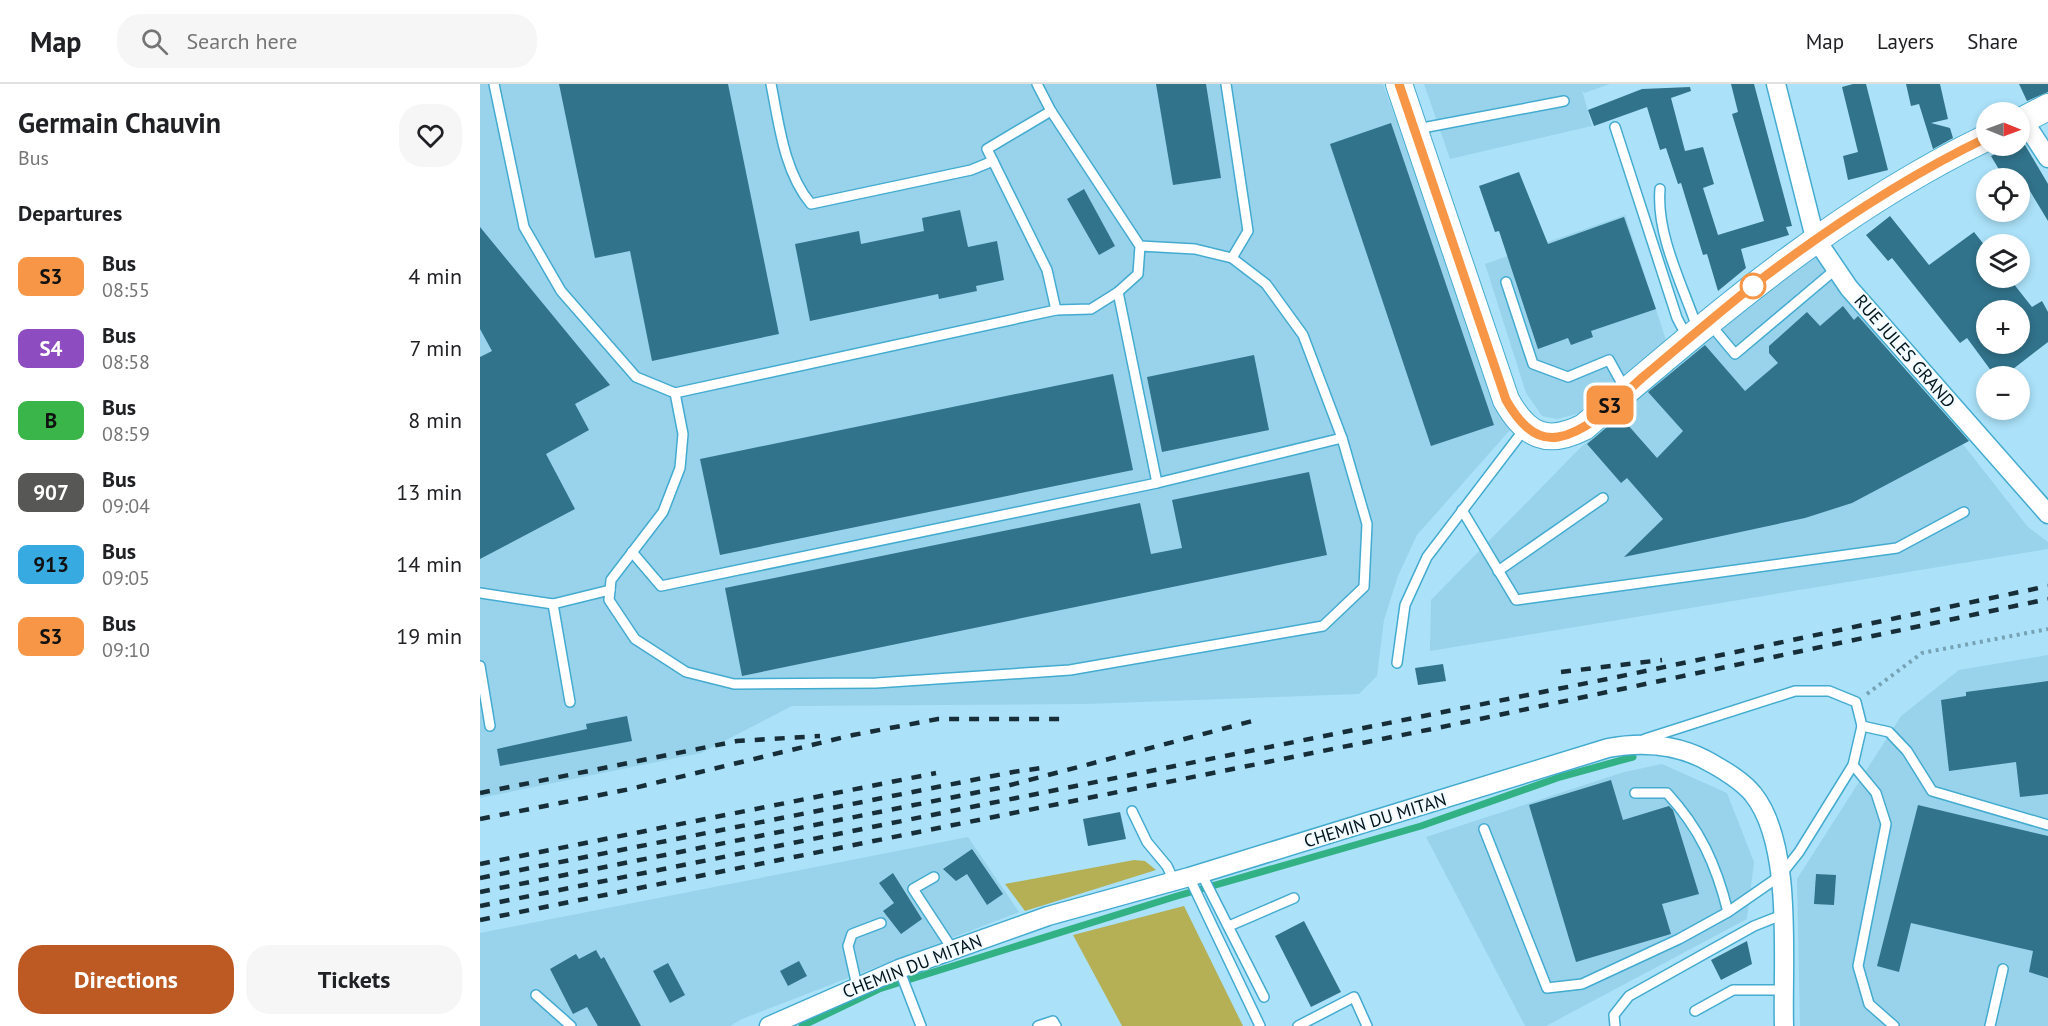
<!DOCTYPE html>
<html lang="en">
<head>
<meta charset="utf-8">
<style>
  :root { --surface:#fff; --page:#f6f6f6; --text:#202124; --muted:#757577; --line:#e0e0e0; --accent:#bd5923 }
  body { margin:0; font-family:"PT Sans",sans-serif; background:var(--page); color:var(--text); height:100vh; display:flex; flex-direction:column; font-size:22px; white-space:nowrap }
  * { box-sizing:border-box; margin:0 }
  p { font-size:20px; color:var(--muted) }
  .icon { flex:none; width:33px; height:33px; fill:none; stroke:currentColor; stroke-width:2; stroke-linecap:round; stroke-linejoin:round }
  .map { position:relative; flex:1; overflow:hidden }
  .panel { display:flex; flex-direction:column; background:var(--surface); width:480px }
  .panel>* { flex:none }
  .badge { padding:0 12px; border-radius:9px; font-size:21px; line-height:39px }
  .needle { width:39px; rotate:91deg }
  .fabs { position:absolute; left:1496px; top:18px; display:grid; gap:12px }
  .fabs a { display:grid; place-items:center; width:54px; height:54px; border-radius:50%; background:var(--surface); box-shadow:0 3px 9px #0003; font-size:30px }
  .map>.badge { position:absolute; translate:-50% -50%; box-shadow:0 0 0 3px #fff }
  h2 { padding:0 18px; font-size:22px; line-height:54px }
  .round { display:grid; place-items:center; flex:none; width:63px; height:63px; border-radius:24px; background:var(--page) }
  .overview { display:flex; align-items:center; justify-content:space-between; height:102px; padding:0 18px }
  h1 { font-size:28px; font-weight:700; line-height:45px }
  .primary-button { display:flex; gap:12px; margin-top:auto; padding:12px 18px }
  .primary-button a { flex:1; height:69px; border-radius:24px; background:var(--accent); color:#fff; font-size:24px; font-weight:700; line-height:69px; text-align:center }
  .primary-button a+a { background:var(--page); color:var(--text) }
  ul { padding:0; list-style:none }
  li { display:flex; align-items:center; gap:18px; height:72px; padding:0 18px }
  li div { flex:1 }
  li b { display:block; font-size:22px }
  li em { font-style:normal }
  li .badge { min-width:66px; font-weight:700; text-align:center }
  header { display:flex; align-items:center; gap:36px; box-sizing:border-box; height:84px; padding:0 30px; background:var(--surface); border-bottom:2px solid var(--line) }
  header strong { font-size:28px }
  nav { display:flex; gap:33px; margin-inline-start:auto; font-size:21px }
  .search { width:420px; height:54px; background:var(--page); display:flex; align-items:center; gap:15px; box-sizing:border-box; padding:0 21px; border-radius:24px; color:var(--muted); font-size:22px }
  main { display:flex; flex:1; min-height:0 }
  .map>svg:first-child { display:block }
  .built { fill:#98d3eb }
  .green { fill:#b5af55 }
  .lines { fill:none; stroke-linecap:round; stroke-linejoin:round }
  .stream { stroke:#32b185; stroke-width:7 }
  .building { fill:#31738b; fill-rule:evenodd }
  .lane-casing { stroke:#44abd0; stroke-width:12 }
  .street-casing { stroke:#44abd0; stroke-width:21 }
  .secondary-casing { stroke:#44abd0; stroke-width:28 }
  .path { stroke:#76a2b5; stroke-width:4; stroke-dasharray:3 4.5; stroke-linecap:butt }
  .lane { stroke:#fff; stroke-width:9 }
  .street { stroke:#fff; stroke-width:18 }
  .secondary { stroke:#fff; stroke-width:26 }
  .rail { stroke:#172e38; stroke-width:4.5; stroke-dasharray:10 10; stroke-linecap:butt }
  .line-casing { stroke:#fff; stroke-width:14 }
  .line { stroke:#f79646; stroke-width:9 }
  .stop-dot { fill:#fff; stroke:#f79646; stroke-width:3 }
  .labels { text-anchor:middle; dominant-baseline:central; stroke-width:4.5; stroke-linejoin:round; paint-order:stroke }
  .street-label { font-size:18px; fill:#01141c; stroke:#f2fbff }
</style>
</head>
<body>
<header>
<strong>Map</strong>
<div class="search"><svg class="icon" aria-label="search" viewBox="0 0 24 24"><circle cx="10" cy="10" r="6"/><path d="M15 15l6 6"/></svg>Search here</div>
<nav><a>Map</a><a>Layers</a><a>Share</a></nav>
</header>
<main>
<section class="panel">
<div class="overview"><div><h1>Germain Chauvin</h1><p>Bus</p></div><a class="round"><svg class="icon" aria-label="heart" viewBox="0 0 24 24"><path d="M12 20l-8-8c-3-5 5-10 8-4 3-6 11-1 8 4z"/></svg></a></div>
<h2>Departures</h2>
<ul>
<li><span class="badge" style="background:#f79646;color:#111">S3</span><div><b>Bus</b><p>08:55</p></div><em>4 min</em></li>
<li><span class="badge" style="background:#8d4cbf;color:#fff">S4</span><div><b>Bus</b><p>08:58</p></div><em>7 min</em></li>
<li><span class="badge" style="background:#3ab54a;color:#111">B</span><div><b>Bus</b><p>08:59</p></div><em>8 min</em></li>
<li><span class="badge" style="background:#575756;color:#fff">907</span><div><b>Bus</b><p>09:04</p></div><em>13 min</em></li>
<li><span class="badge" style="background:#37aae1;color:#111">913</span><div><b>Bus</b><p>09:05</p></div><em>14 min</em></li>
<li><span class="badge" style="background:#f79646;color:#111">S3</span><div><b>Bus</b><p>09:10</p></div><em>19 min</em></li>
</ul>
<div class="primary-button"><a>Directions</a><a>Tickets</a></div>
</section>
<div class="map">
<svg width="1568" height="942" viewBox="0 0 1568 942">
  <rect width="100%" height="100%" fill="#abe2f9"/>
  <g class="built">
    <polygon points="0,0 903,0 1030,346 937,451 918,492 904,536 897,592 879,610 606,620 312,622 221,669 0,714"/>
    <polygon points="944,0 1130,0 1104,9 1102,6 1112,42 970,75"/>
    <polygon points="1145,131 1186,256 1101,329 1077,335 1062,332 1046,309 1005,180"/>
    <polygon points="1335,172 1548,443 1568,458 1568,465 950,567 951,516 1100,364 1247,237"/>
    <polygon points="1568,571 1568,942 1320,942 1317,795 1421,632 1479,586"/>
    <polygon points="1182,680 1247,709 1274,778 1267,835 1066,942 1045,942 946,753 1144,688"/>
    <polygon points="488,753 539,828 262,935 250,942 0,942 0,849"/>
  </g>
  <g class="green">
    <polygon points="654,776 665,777 676,786 545,827 525,800"/>
    <polygon points="704,822 763,942 642,942 593,851"/>
  </g>
  <g class="lines">
    <polyline class="stream" points="322,942 399,905 697,812 941,742 1080,693 1153,673"/>
  </g>
  <g class="building">
    <polygon points="79,0 248,0 299,250 172,277 150,167 115,174"/>
    <polygon points="676,0 726,0 741,94 693,101"/>
    <polygon points="1251,0 1274,0 1312,142 1306,143 1309,151 1261,165 1266,184 1238,207 1227,170 1223,171 1201,99 1198,100 1186,64 1180,66 1167,23 1114,42 1108,26 1162,5 1210,3 1211,7 1191,14 1205,67 1223,63 1234,100 1223,104 1238,151 1284,137 1252,30 1258,28"/>
    <polygon points="1373,0 1386,0 1408,86 1368,96 1363,72 1378,68 1362,3"/>
    <polygon points="1426,0 1460,0 1468,35 1451,39 1470,44 1473,54 1453,65 1439,20 1431,22"/>
    <polygon points="1539,0 1568,0 1568,8 1547,17"/>
    <polygon points="911,39 1014,341 951,362 850,60"/>
    <polygon points="1539,59 1545,61 1568,100 1568,137 1542,94 1524,94 1511,72"/>
    <polygon points="1039,88 1068,160 1144,133 1176,225 1111,247 1113,253 1091,261 1088,254 1058,265 1019,147 1015,148 999,102"/>
    <polygon points="604,105 635,162 619,171 587,115"/>
    <polygon points="480,126 488,163 517,157 524,196 496,202 497,207 459,215 458,210 330,237 315,160 379,147 381,160 444,147 442,134"/>
    <path d="M1410 132 1449 181 1494 148 1506 163V194H1529L1552 223 1562 217 1568 228V258L1524 292H1515L1487 254 1480 259 1412 174 1408 177 1386 151ZM1506 226H1539V260H1506Z"/>
    <polygon points="0,143 130,301 95,320 109,346 66,370 95,425 0,475 0,273 12,267 0,245"/>
    <polygon points="1363,222 1374,236 1378,232 1489,357 1372,419 1325,434 1144,473 1183,435 1147,394 1141,399 1107,360 1140,332 1177,374 1203,347 1168,308 1225,261 1265,307 1298,279 1289,269 1289,262 1327,228 1340,242"/>
    <polygon points="774,271 789,346 682,368 667,293"/>
    <polygon points="633,290 653,386 240,471 220,375"/>
    <polygon points="829,388 847,471 262,592 245,504 660,419 671,470 702,464 692,416"/>
    <polygon points="963,580 966,597 938,601 935,584"/>
    <polygon points="1568,597 1568,710 1540,713 1536,678 1469,687 1461,616 1486,612 1486,608"/>
    <polygon points="147,632 152,657 20,682 17,665 107,645 106,640"/>
    <polygon points="1131,696 1143,736 1189,722 1193,726 1219,810 1182,820 1191,850 1096,878 1049,721"/>
    <polygon points="1438,721 1568,752 1568,894 1549,888 1553,867 1431,839 1419,888 1397,882"/>
    <polygon points="640,728 646,755 608,762 603,735"/>
    <polygon points="492,765 523,810 507,821 487,790 476,797 463,785"/>
    <polygon points="413,789 442,835 421,850 403,827 414,819 399,799"/>
    <polygon points="1336,790 1356,791 1354,821 1334,820"/>
    <polygon points="824,837 861,908 831,923 795,852"/>
    <polygon points="1267,857 1272,880 1241,896 1231,876"/>
    <polygon points="116,866 121,875 124,873 161,942 118,942 107,923 93,930 70,885 96,870 99,875"/>
    <polygon points="319,877 327,892 308,902 300,887"/>
    <polygon points="188,879 205,911 190,919 173,887"/>
  </g>
  <g class="lines">
    <defs>
      <g id="lane">
        <polyline points="14,0 44,143 81,207 156,293 195,309"/>
        <path d="M291 0C299 40 304 88 331 120L491 86 513 77"/>
        <polyline points="557,0 571,27 660,162 658,190 638,208 611,225 576,226 195,309 203,350 200,384 183,428 131,496 129,516 155,555 206,588 254,600 396,599 590,586 843,542 884,503 887,440 862,354 823,251 786,200 752,174 715,165 660,162"/>
        <polyline points="746,0 768,147 752,174"/>
        <polyline points="571,27 507,65 567,186 576,226"/>
        <polyline points="1135,43 1197,234 1207,253"/>
        <polyline points="937,45 1084,17"/>
        <path d="M1180 105C1176 151 1203 202 1218 246"/>
        <polyline points="1026,198 1053,280 1088,293 1129,276 1145,305"/>
        <polyline points="1230,240 1255,270 1356,185"/>
        <polyline points="677,399 862,354"/>
        <polyline points="982,426 1036,516 1417,464 1484,428"/>
        <polyline points="152,468 181,502 677,399 638,208"/>
        <polyline points="1018,487 1123,414"/>
        <polyline points="0,509 73,520 130,506"/>
        <polyline points="73,520 90,618"/>
        <polyline points="917,579 925,521 947,473 1046,343"/>
        <polyline points="0,582 10,642"/>
        <polyline points="1382,642 1409,648 1427,667 1452,707 1568,741"/>
        <polyline points="1373,681 1396,709 1406,740 1378,882 1389,920 1414,942"/>
        <path d="M1155 709H1187C1220 745 1236 780 1248 828"/>
        <polyline points="652,727 667,758 687,782 694,797"/>
        <polyline points="1004,745 1067,904 1102,900 1199,855 1248,828 1300,792 1319,768 1373,681 1382,642 1376,618 1349,607 1315,607 1165,655"/>
        <polyline points="721,789 784,913"/>
        <polyline points="454,793 433,805 473,866"/>
        <polyline points="709,793 780,942"/>
        <polyline points="749,842 814,814"/>
        <polyline points="419,885 441,942"/>
        <polyline points="377,902 368,862 372,850 401,839"/>
        <polyline points="56,911 91,942"/>
        <polyline points="1215,927 1253,906 1303,906"/>
        <polyline points="558,942 573,937 576,942"/>
        <polyline points="818,942 874,913 887,942"/>
        <polyline points="1135,942 1134,931 1149,912 1274,842 1302,831"/>
        <polyline points="1510,942 1523,885"/>
      </g>
      <g id="street">
        <polyline points="1296,0 1335,154 1369,204 1568,430"/>
        <polyline points="1543,36 1568,74"/>
        <path d="M289 942 419 885 568 832 709 793 1128 664C1165 657 1200 660 1233 680 1247 688 1262 697 1273 710 1314 761 1302 878 1304 942"/>
      </g>
      <g id="secondary">
        <path d="M919 0 1026 316C1046 352 1067 362 1104 343 1233 234 1353 128 1506 54"/>
        <polyline points="1539,38 1568,23"/>
      </g>
    </defs>
    <use href="#lane" class="lane-casing"/>
    <use href="#street" class="street-casing"/>
    <use href="#secondary" class="secondary-casing"/>
    <polyline class="path" points="1387,610 1442,569 1568,545"/>
    <use href="#lane" class="lane"/>
    <use href="#street" class="street"/>
    <use href="#secondary" class="secondary"/>
    <g class="rail">
      <polyline points="1081,588 1182,576"/>
      <polyline points="0,709 257,657 340,652"/>
      <polyline points="0,735 150,705 373,651 458,635 581,635"/>
      <polyline points="0,780 456,689"/>
      <polyline points="0,794 533,688 569,683"/>
      <polyline points="0,808 519,704 780,635"/>
      <polyline points="0,822 1137,593 1568,502"/>
      <polyline points="0,836 957,644 1568,515"/>
    </g>
  </g>
  <g class="lines">
    <defs>
      <path id="line" d="M919 0 1026 316C1037 335 1053 357 1078 353 1111 347 1139 314 1163 293 1200 262 1237 230 1275 200 1348 144 1423 94 1506 54"/>
    </defs>
    <use href="#line" class="line-casing"/>
    <use href="#line" class="line"/>
  </g>
  <circle class="stop-dot" cx="1273" cy="202" r="12"/>
  <g class="labels">
    <g class="street-label">
      <text transform="translate(1425 267) rotate(49)">RUE JULES GRAND</text>
      <text transform="translate(895 736) rotate(-17)">CHEMIN DU MITAN</text>
      <text transform="translate(432 882) rotate(-21)">CHEMIN DU MITAN</text>
    </g>
  </g>
</svg>
<div class="fabs">
<a><svg class="needle" viewBox="-14 -14 28 28"><path d="M0-13l5 13h-10z" fill="#e53935"/><path d="M0 13l5-13h-10z" fill="#757577"/></svg></a>
<a><svg class="icon" aria-label="locate" viewBox="0 0 24 24"><circle cx="12" cy="12" r="6"/><path d="M12 2v4M12 18v4M2 12h4M18 12h4"/></svg></a>
<a><svg class="icon" aria-label="layers" viewBox="0 0 24 24"><path d="M12 4l9 5-9 5-9-5zM3 14l9 5 9-5"/></svg></a>
<a>+</a>
<a>−</a>
</div>
<b class="badge" style="left:1130px;top:321px;background:#f79646;color:#111">S3</b>
</div>
</main>
</body>
</html>
